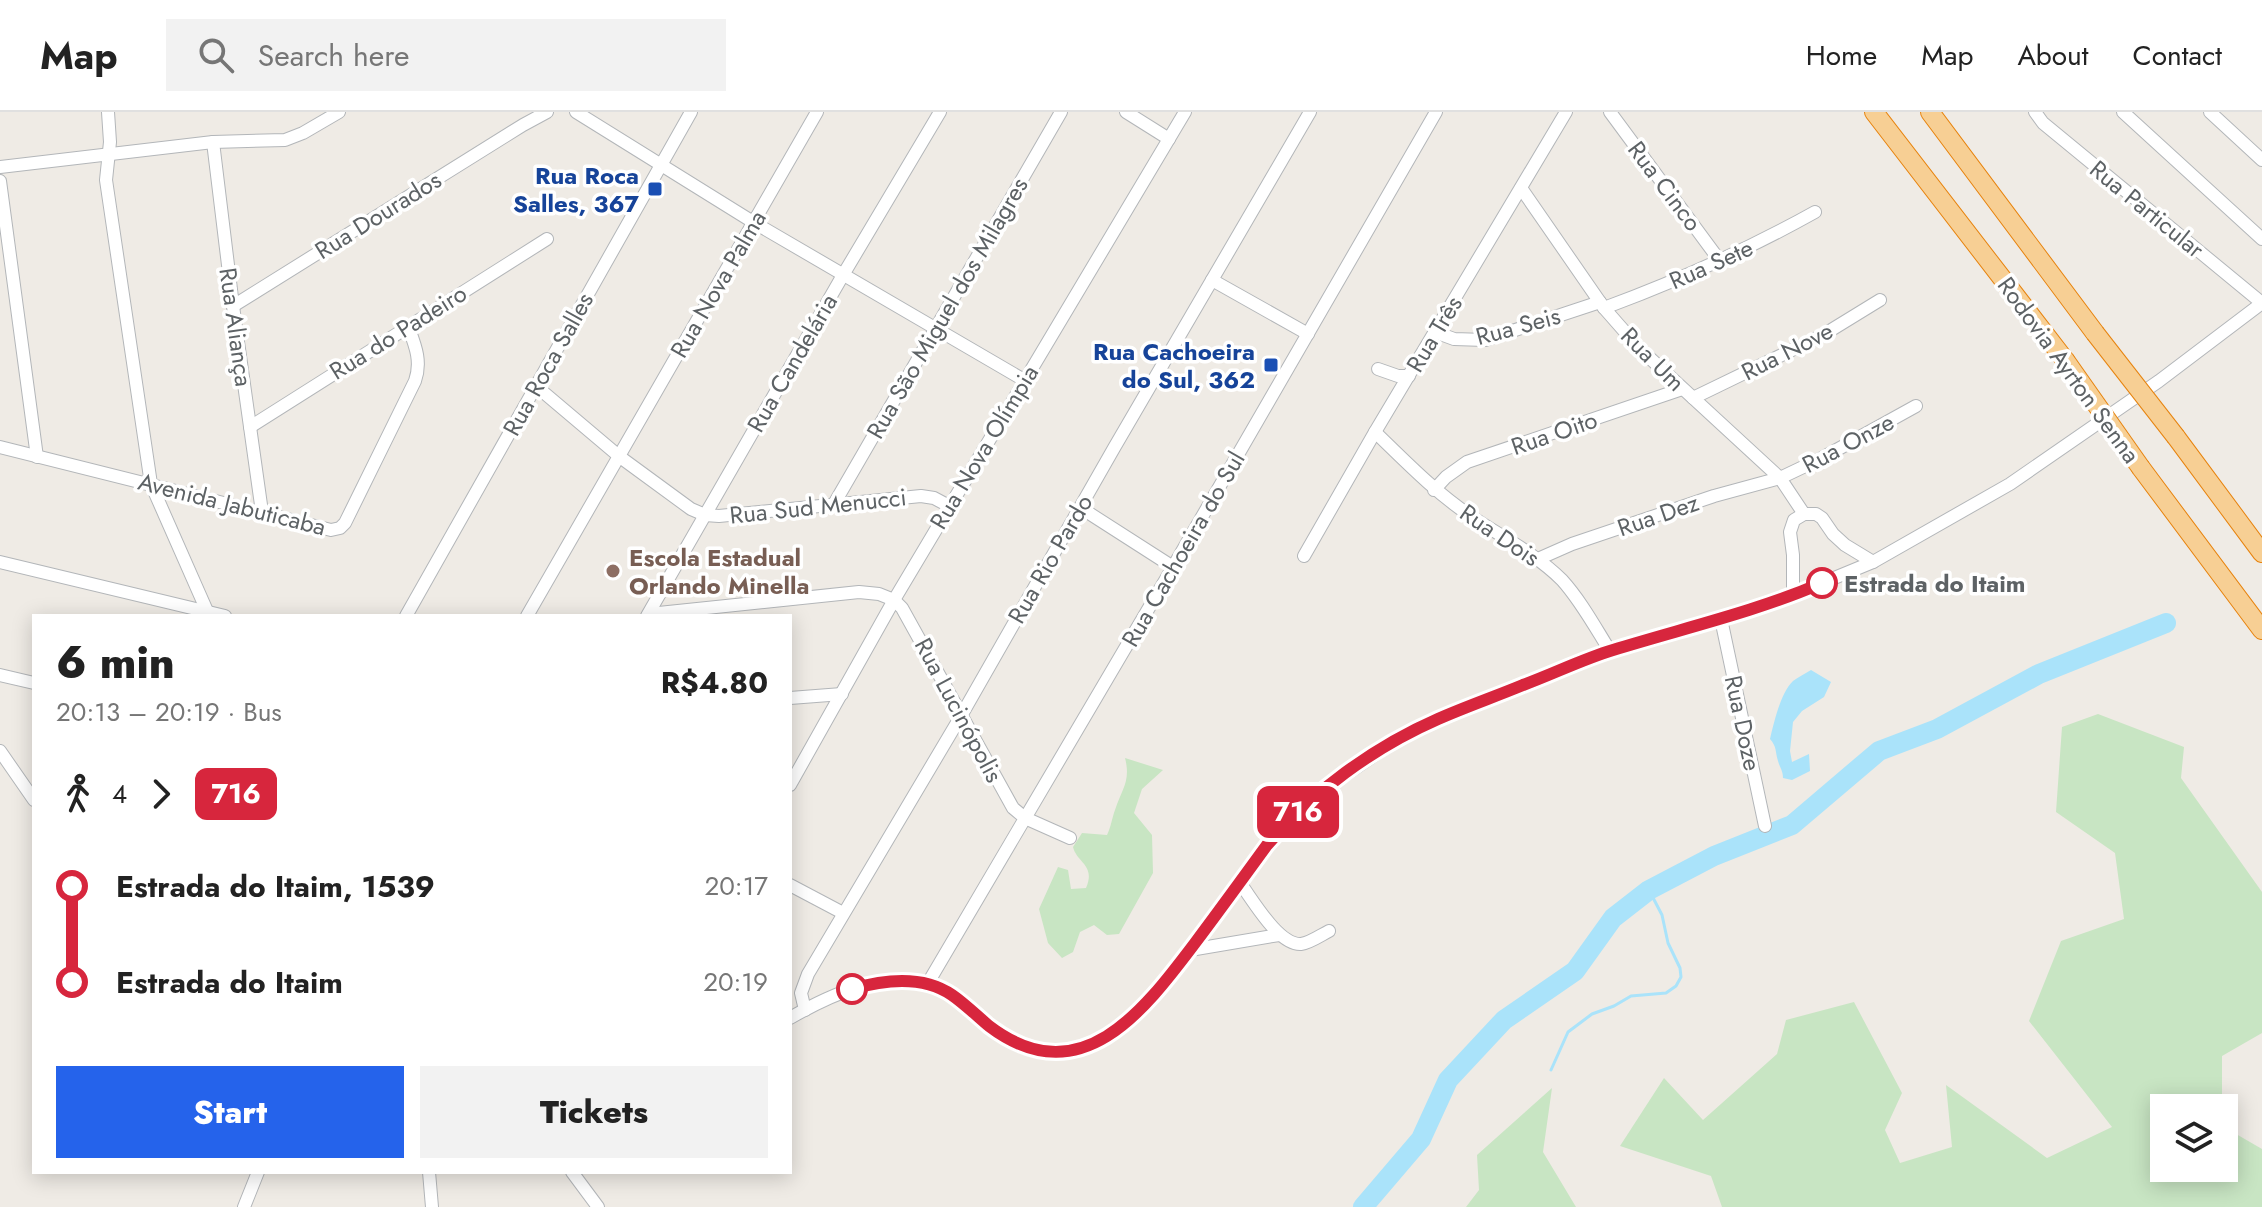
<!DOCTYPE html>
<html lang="en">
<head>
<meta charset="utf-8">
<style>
  :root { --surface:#fff; --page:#f2f2f2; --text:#222; --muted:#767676; --line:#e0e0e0; --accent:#2563eb }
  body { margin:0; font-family:Jost,sans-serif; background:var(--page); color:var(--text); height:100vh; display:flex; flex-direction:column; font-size:30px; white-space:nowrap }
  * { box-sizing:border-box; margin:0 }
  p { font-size:26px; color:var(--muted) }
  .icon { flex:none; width:44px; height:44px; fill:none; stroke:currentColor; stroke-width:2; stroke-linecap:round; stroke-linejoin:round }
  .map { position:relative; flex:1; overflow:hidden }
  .panel { position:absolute; left:32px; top:502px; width:760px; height:560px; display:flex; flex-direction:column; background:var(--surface); border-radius:0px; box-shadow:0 4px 20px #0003 }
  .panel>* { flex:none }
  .badge { padding:0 16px; border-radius:12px; font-size:28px; line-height:52px }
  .tools { position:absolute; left:2150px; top:982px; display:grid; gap:16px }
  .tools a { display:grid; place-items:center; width:88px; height:88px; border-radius:0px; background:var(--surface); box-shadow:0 4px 20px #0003; font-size:40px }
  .map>.badge { position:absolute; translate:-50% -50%; box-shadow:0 0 0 4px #fff }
  .legs { display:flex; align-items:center; gap:12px; height:88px; padding:0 24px; font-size:26px }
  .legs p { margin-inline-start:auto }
  .head { display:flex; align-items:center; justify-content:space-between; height:136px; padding:0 24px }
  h1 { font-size:44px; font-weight:800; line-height:60px }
  .action { display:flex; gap:16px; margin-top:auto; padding:16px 24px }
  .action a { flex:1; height:92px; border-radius:0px; background:var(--accent); color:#fff; font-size:32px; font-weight:800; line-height:92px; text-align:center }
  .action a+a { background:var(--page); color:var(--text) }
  ul { padding:0 24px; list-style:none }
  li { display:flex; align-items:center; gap:28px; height:96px; font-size:30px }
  li i { display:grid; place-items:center; width:12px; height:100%; margin:0 10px; background:currentColor }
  li i::after { content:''; width:20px; height:20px; margin:-10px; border:6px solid; border-radius:50%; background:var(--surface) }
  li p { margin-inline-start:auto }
  li:first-child i { background:linear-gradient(#0000 50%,currentColor 0) }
  li:last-child i { background:linear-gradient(currentColor 50%,#0000 0) }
  header { display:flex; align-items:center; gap:48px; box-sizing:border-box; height:112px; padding:0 40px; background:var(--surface); border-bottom:2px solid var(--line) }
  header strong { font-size:38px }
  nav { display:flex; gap:44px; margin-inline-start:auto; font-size:28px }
  .search { width:560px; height:72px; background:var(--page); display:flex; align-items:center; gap:20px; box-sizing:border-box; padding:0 28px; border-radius:0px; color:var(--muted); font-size:30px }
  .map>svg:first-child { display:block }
  .green { fill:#c8e5c3 }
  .water { fill:#aae3fa }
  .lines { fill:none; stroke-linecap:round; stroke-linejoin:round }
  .stream { stroke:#aae3fa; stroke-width:3 }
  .river { stroke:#aae3fa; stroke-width:20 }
  .minor-casing { stroke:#b3b6b9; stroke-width:14 }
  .highway-casing { stroke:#e7830d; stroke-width:20 }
  .minor { stroke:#fff; stroke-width:12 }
  .highway { stroke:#f7cf94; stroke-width:18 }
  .highway-bridge-casing { stroke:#e7830d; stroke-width:20; stroke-linecap:butt }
  .highway-bridge { stroke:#f7cf94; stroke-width:18 }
  .line-1-casing { stroke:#fff; stroke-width:18 }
  .line-1 { stroke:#d7263d; stroke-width:12 }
  .transit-dot { fill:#1a4fb4; stroke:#fff; stroke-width:3 }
  .education-dot { fill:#8d6e63; stroke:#fff; stroke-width:3 }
  .stop-1-dot { fill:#fff; stroke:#d7263d; stroke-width:4 }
  .labels { text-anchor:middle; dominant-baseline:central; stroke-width:7; stroke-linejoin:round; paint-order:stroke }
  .transit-label { font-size:24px; font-weight:bold; fill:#164399; stroke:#fff; text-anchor:end }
  .street-label { font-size:24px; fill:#5d6265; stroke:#fff }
  .education-label { font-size:24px; font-weight:bold; fill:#785e54; stroke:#fff; text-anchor:start }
  .stop-label { font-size:24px; font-weight:bold; fill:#5d6265; stroke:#fff; text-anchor:start }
</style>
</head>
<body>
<header>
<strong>Map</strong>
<div class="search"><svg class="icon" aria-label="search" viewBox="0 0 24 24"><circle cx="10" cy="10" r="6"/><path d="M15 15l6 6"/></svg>Search here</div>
<nav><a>Home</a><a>Map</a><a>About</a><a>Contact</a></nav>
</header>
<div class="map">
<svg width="2262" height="1095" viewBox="0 0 2262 1095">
  <rect width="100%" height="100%" fill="#efebe5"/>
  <g class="green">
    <polygon points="2098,602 2184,635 2181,666 2262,780 2262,921 2222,944 2222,996 2164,996 2164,1056 2224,1056 2224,1015 2262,1037 2262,1095 1722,1095 1711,1064 1620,1034 1664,966 1703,1008 1777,942 1786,908 1854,890 1902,981 1885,1018 1900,1051 1952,1035 1946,973 2047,1046 2112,1015 2029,909 2061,829 2124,807 2115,741 2056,700 2062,615"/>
    <path d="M1125 646 1163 658 1142 677 1134 701 1152 723 1153 761 1119 822 1107 823 1094 813 1080 820 1073 840 1062 846 1048 831 1039 797 1058 755 1068 758 1071 777 1086 776C1096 753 1077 751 1073 735L1082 721 1107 723C1111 715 1112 706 1115 698 1122 677 1131 669 1125 646Z"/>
    <polygon points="1552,976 1543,1040 1576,1095 1466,1095 1479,1078 1477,1043"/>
  </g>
  <path class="water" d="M1811 558 1831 570 1824 585 1802 599 1793 610 1790 639 1792 650 1809 642 1810 659 1792 668 1783 666C1783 659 1780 656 1778 649 1775 639 1777 635 1770 627 1774 610 1781 580 1793 569 1798 565 1805 562 1811 558Z"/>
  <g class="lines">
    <polyline class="stream" points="1551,958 1568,920 1592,902 1614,894 1631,884 1666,881 1676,874 1681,865 1680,856 1668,831 1662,803 1649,778"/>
    <polyline class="river" points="1363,1095 1421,1027 1448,968 1504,908 1575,859 1613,806 1649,778 1714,744 1792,713 1879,639 1937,617 2039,562 2166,511"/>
    <defs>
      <g id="minor">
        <polyline points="108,0 110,30 106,68 151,372 207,499"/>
        <polyline points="576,0 753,110 1024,268"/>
        <polyline points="1126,0 1169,27"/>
        <polyline points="1610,0 1720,149"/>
        <polyline points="2123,0 2262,127"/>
        <polyline points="2210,0 2262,48"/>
        <polyline points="213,30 233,194 262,400"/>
        <polyline points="0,55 213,30 285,28 303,21 339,0"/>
        <polyline points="0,69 37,345"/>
        <polyline points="1521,76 1604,196 1640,237 1780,366 1804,402"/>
        <polyline points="1212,168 1308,222"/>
        <polyline points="233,194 523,13 547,0"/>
        <path d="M1604 196C1677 169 1747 138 1815 100"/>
        <polyline points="1435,220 1454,227 1485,228 1600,190"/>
        <polyline points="1378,257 1398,264 1409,264"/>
        <polyline points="536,274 620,345 691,397 705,403 719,404 921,384 934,386 949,394"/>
        <polyline points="1693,286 1823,223 1880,188"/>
        <polyline points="250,315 547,127"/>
        <path d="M1375 320C1406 350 1436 381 1472 405 1502 425 1536 442 1562 468 1581 489 1595 515 1610 539"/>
        <path d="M0 335 331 418 340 416 345 411 415 269C422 249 415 233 408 214"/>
        <polyline points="1434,378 1446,365 1467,350 1682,277"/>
        <polyline points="834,392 1061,0"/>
        <polyline points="1081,396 1173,455"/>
        <polyline points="1304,444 1375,320 1566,0"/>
        <polyline points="1538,447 1572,432 1714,384 1780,366 1822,346 1916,294"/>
        <polyline points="0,450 225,504"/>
        <polyline points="1793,483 1793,443 1790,420 1794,408 1804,402 1816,402 1822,406 1833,422 1845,433 1873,450"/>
        <polyline points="649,502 859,480 879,482 894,488 902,496 1013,696 1025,706 1070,726"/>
        <polyline points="406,504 691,0"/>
        <polyline points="527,504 817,0"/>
        <polyline points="647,504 843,163 940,0"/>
        <polyline points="1721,507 1765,714"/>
        <polyline points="0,563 34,571"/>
        <polyline points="790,586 842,582"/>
        <polyline points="0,639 34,688"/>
        <polyline points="790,673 894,488 1185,0"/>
        <path d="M1240 771C1253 788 1278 833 1301 832 1310 831 1321 823 1329 819"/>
        <polyline points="790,773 843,801"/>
        <polyline points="1190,838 1279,823"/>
        <polyline points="928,871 1173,455 1436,0"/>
        <polyline points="805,898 801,881 808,862 961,604 1114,336 1310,0"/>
        <path d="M790 906C830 883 881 859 929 872 949 878 964 893 980 906 992 916 1005 927 1020 934 1051 948 1091 937 1118 918 1143 900 1161 875 1180 851 1210 812 1239 773 1267 733L1287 709 1329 674 1398 627 1437 607 1610 539 1721 507 1793 483 1873 450 2010 372 2159 269 2262 191 2043 11 2035 0"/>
        <polyline points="429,1060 432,1095"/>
        <polyline points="572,1060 598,1095"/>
        <polyline points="244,1095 258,1060"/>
      </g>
      <g id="highway">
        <polyline points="1874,0 2065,248"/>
        <polyline points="1930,0 2095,221"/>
        <polyline points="2176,325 2262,441"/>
        <polyline points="2141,356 2262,518"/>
      </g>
    </defs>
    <use href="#minor" class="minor-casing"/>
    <use href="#highway" class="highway-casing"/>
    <use href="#minor" class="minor"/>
    <use href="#highway" class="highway"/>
    <defs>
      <g id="highway-bridge">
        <polyline points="2095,221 2176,325"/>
        <polyline points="2065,248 2141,356"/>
      </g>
    </defs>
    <use href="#highway-bridge" class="highway-bridge-casing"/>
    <use href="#highway-bridge" class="highway-bridge"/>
  </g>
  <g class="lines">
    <defs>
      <path id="line-1" d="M852 877C883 868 923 863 952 883 965 892 977 904 989 914 1080 983 1143 900 1195 831 1219 799 1243 766 1267 733 1312 680 1374 635 1438 607 1465 595 1494 585 1523 573 1553 562 1583 547 1613 538 1684 516 1755 500 1822 471"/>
    </defs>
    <use href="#line-1" class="line-1-casing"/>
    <use href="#line-1" class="line-1"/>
  </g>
  <g class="transit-dot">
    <rect x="647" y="69" width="16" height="16" rx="4"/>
    <rect x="1263" y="245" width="16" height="16" rx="4"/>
  </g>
  <circle class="education-dot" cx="613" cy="459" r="8"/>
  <g class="stop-1-dot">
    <circle cx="1822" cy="471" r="14"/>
    <circle cx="852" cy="877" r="14"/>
  </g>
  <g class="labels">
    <g class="transit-label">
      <text x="639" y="63">Rua Roca<tspan x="639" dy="28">Salles, 367</tspan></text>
      <text x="1255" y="239">Rua Cachoeira<tspan x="1255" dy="28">do Sul, 362</tspan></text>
    </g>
    <g class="street-label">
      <text transform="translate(1665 74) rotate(53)">Rua Cinco</text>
      <text transform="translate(2147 97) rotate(39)">Rua Particular</text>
      <text transform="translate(378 103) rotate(-32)">Rua Dourados</text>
      <text transform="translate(1711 152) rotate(-24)">Rua Sete</text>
      <text transform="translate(718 172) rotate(-60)">Rua Nova Palma</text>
      <text transform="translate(947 196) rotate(-60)">Rua São Miguel dos Milagres</text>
      <text transform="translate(1518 214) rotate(-15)">Rua Seis</text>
      <text transform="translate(236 215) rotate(82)">Rua Aliança</text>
      <text transform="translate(398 220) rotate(-32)">Rua do Padeiro</text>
      <text transform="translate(1434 222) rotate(-59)">Rua Três</text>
      <text transform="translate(1787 239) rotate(-27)">Rua Nove</text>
      <text transform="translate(1653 247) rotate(45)">Rua Um</text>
      <text transform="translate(792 251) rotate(-60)">Rua Candelária</text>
      <text transform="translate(548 252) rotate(-61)">Rua Roca Salles</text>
      <text transform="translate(2069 258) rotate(54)">Rodovia Ayrton Senna</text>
      <text transform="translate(1554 321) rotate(-19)">Rua Oito</text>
      <text transform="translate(1848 331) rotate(-28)">Rua Onze</text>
      <text transform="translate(984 335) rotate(-59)">Rua Nova Olímpia</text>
      <text transform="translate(232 392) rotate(14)">Avenida Jabuticaba</text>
      <text transform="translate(818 394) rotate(-6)">Rua Sud Menucci</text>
      <text transform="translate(1658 403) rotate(-19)">Rua Dez</text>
      <text transform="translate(1500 423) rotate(34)">Rua Dois</text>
      <text transform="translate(1183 437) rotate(-60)">Rua Cachoeira do Sul</text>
      <text transform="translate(1050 447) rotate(-60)">Rua Rio Pardo</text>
      <text transform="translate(959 598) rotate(62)">Rua Lucinópolis</text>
      <text transform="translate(1743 611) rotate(78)">Rua Doze</text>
    </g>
    <g class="education-label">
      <text x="629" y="445">Escola Estadual<tspan x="629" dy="28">Orlando Minella</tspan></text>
    </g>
    <g class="stop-label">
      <text x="1844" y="471">Estrada do Itaim</text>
    </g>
  </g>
</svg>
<div class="tools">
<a><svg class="icon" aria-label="layers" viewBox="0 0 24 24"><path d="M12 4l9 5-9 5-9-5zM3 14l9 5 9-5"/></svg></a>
</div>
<b class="badge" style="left:1298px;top:700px;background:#d7263d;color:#fff">716</b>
<section class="panel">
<div class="head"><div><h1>6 min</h1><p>20:13 – 20:19 · Bus</p></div><b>R$4.80</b></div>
<div class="legs"><svg class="icon" aria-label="walk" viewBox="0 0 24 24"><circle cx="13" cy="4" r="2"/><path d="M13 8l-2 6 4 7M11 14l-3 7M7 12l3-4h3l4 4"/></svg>4<svg class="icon" aria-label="forward" viewBox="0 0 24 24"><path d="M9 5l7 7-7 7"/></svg><b class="badge" style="background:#d7263d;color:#fff">716</b></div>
<ul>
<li><i style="color:#d7263d"></i><b>Estrada do Itaim, 1539</b><p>20:17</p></li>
<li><i style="color:#d7263d"></i><b>Estrada do Itaim</b><p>20:19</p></li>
</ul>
<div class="action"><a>Start</a><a>Tickets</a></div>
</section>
</div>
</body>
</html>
